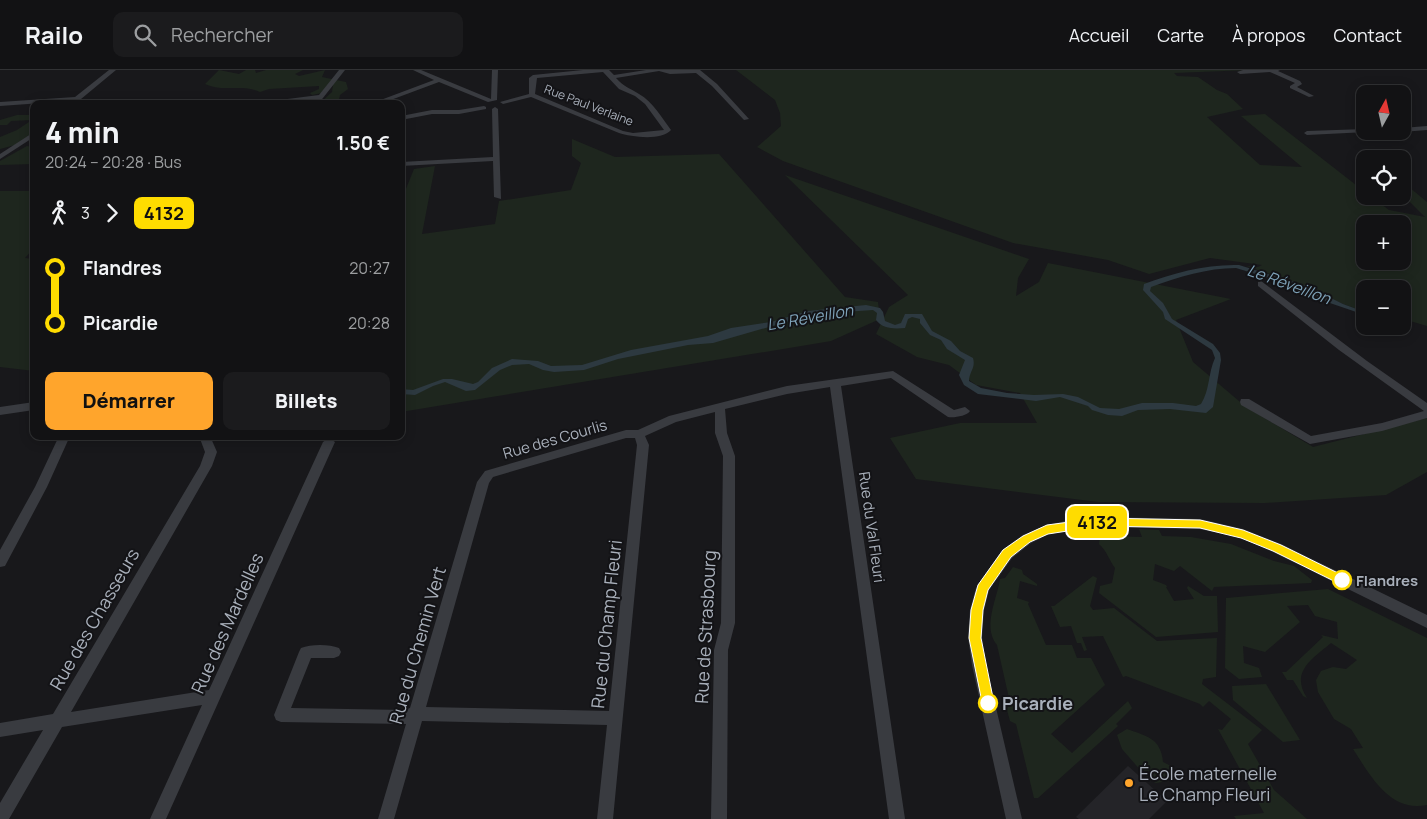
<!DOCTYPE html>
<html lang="fr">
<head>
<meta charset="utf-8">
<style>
  :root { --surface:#121214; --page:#1b1b1d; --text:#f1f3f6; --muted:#9c9ea0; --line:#313234; --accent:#ffa52c }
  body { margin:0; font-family:Manrope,sans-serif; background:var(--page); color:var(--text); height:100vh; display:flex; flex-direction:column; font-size:19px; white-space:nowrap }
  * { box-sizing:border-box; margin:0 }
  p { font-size:16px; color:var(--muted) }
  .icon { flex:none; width:28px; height:28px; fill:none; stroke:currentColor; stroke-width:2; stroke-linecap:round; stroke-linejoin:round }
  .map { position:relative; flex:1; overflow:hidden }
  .drawer { position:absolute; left:30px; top:30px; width:375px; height:340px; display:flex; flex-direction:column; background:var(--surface); border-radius:10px; box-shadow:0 2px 12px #0003,0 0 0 1px var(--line) }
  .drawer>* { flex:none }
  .badge { padding:0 10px; border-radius:8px; font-size:18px; line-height:32px }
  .needle { width:32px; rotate:8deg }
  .buttons { position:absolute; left:1356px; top:15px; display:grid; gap:10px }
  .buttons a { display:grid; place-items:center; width:55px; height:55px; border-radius:10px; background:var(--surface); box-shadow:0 2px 12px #0003,0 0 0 1px var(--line); font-size:25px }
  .map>.badge { position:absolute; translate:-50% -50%; box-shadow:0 0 0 2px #fff }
  .legs { display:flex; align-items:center; gap:8px; height:55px; padding:0 15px; font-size:16px }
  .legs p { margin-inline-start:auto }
  .head { display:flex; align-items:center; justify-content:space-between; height:85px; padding:0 15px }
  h1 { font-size:28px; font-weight:800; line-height:38px }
  .primary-button { display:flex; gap:10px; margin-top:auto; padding:10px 15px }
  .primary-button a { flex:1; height:58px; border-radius:10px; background:var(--accent); color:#111; font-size:20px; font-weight:800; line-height:58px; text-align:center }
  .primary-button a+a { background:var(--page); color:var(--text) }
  ul { padding:0 15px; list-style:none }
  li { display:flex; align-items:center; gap:18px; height:55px; font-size:19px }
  li i { display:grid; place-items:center; width:8px; height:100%; margin:0 6px; background:currentColor }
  li i::after { content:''; width:12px; height:12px; margin:-6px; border:4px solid; border-radius:50%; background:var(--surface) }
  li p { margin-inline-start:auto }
  li:first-child i { background:linear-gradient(#0000 50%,currentColor 0) }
  li:last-child i { background:linear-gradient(currentColor 50%,#0000 0) }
  header { display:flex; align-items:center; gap:30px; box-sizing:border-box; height:70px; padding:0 25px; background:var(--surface); border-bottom:1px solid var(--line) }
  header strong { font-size:24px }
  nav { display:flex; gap:28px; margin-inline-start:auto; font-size:18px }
  .search { width:350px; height:45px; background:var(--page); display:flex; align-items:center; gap:12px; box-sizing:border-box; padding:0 18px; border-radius:10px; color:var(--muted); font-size:19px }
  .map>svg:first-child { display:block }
  .built { fill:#242428 }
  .green { fill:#1e261e; fill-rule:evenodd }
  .water { fill:#2d3940 }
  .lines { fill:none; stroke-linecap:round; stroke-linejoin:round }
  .minor { fill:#393b40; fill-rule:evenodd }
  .line-1 { fill:#ffdc00; stroke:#fff }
  .stop-1-dot { fill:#fff; stroke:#ffdc00; stroke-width:2.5 }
  .poi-dot { fill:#ffa52c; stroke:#131316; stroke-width:2 }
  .labels { text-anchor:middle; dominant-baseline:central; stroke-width:4; stroke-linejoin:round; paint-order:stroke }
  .far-street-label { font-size:12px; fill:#a9b0bb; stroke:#131316 }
  .street-label { font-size:15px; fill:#a9b0bb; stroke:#131316 }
  .stop-label { font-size:15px; font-weight:bold; fill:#a9b0bb; stroke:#131316; text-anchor:start }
  .water-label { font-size:16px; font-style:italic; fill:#7ea2b8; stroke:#131316 }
  .near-street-label { font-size:18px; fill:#a9b0bb; stroke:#131316 }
  .near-stop-label { font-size:18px; font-weight:bold; fill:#a9b0bb; stroke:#131316; text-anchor:start }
  .near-poi-label { font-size:18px; fill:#a9b0bb; stroke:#131316; text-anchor:start }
</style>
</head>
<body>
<header>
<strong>Railo</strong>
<div class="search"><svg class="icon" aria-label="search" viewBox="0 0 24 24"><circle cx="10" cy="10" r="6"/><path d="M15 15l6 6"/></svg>Rechercher</div>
<nav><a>Accueil</a><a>Carte</a><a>À propos</a><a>Contact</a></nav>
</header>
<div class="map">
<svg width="1427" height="749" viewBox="0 0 1427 749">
  <rect width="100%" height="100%" fill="#18181b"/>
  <polygon class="built" points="1128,696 1167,731 1149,749 1079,749 1076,747"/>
  <g class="green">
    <path d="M219 0 239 4 246 0H255L256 3 266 0H303L295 4 299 6 325 0 322 7 346 12 348 19 340 25 338 34H319L332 22 333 15 329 16 322 23 312 25 310 23 319 19V16L269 19 260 22C242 13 223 23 205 14Z"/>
    <path d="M736 0H1250L1174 3 1177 6 1198 7 1217 20 1227 24 1243 39 1207 47 1260 95 1302 97 1241 46 1265 44 1365 122V126H1370L1389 140 1425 147 1403 125V116L1409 117 1427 132V256L1403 249 1402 219H1365V242L1343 234 1306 216 1246 196 1258 197 1262 195 1210 188 1149 204 1108 190 1013 173 783 91 757 77 781 56 780 43 775 30ZM1365 154H1402V191H1365Z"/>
    <polygon points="17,45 34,45 34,65 23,73 0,79 0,67 17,60 32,50 11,51 7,55 0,55 0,50"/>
    <polygon points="572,69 615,87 719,84 845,227 878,232 880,249 831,271 401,342 401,131 414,99 435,96 422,164 495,154 499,131 571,120 581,93 572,86"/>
    <polygon points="27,76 34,77 34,94 0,95 0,91"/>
    <polygon points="785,105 1029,189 1018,208 1016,226 1039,212 1048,193 1231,229 1176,250 1193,292 1246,337 1313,377 1427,348 1427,402 1386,425 1265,433 1098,432 916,409 890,368 960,353 1037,353 1020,323 976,315 949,295 917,287 876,264 889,237 908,225"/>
    <polygon points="0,121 34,121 34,178 25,188 34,189 34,301 0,297"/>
    <path d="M1139 459 1159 460 1162 466 1191 467 1231 474 1274 491 1294 496 1312 510 1311 513 1214 517 1212 521 1180 496 1174 501 1155 494 1153 510 1166 515 1167 517H1166L1174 531 1194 529 1187 518 1188 516 1204 526H1217L1218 562 1156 567 1099 523 1100 516 1112 513 1115 498C1109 490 1107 481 1099 474L1100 466 1142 467Z"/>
    <path d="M1013 497 1022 500 1023 504 1037 514V516L1020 511 1017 528 1029 532 1028 534 1046 575H1072L1077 588H1091L1105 615 1051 664 1072 683 1128 631 1132 638 1116 654 1118 656 1038 728H1034L1016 654 1010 651 1007 640 1009 628 997 575C982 557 997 529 1000 509L1005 508Z"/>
    <polygon points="1093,506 1097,508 1090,536 1093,540 1114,538 1157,571 1217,568 1216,607 1203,609 1202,614 1262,660 1248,674 1274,720 1307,749 1236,749 1234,746 1264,743 1218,659 1222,660 1231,649 1209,631 1203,637 1200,634 1126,606 1123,607 1103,566 1082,567 1087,580 1084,581 1081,573 1077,573 1071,556 1060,557 1051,536 1054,536"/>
    <path d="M1328 519 1427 568V735C1390 743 1370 705 1353 679L1363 678 1351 659 1334 649 1318 622 1316 610 1321 601 1333 597 1346 599 1357 590 1331 573C1312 589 1290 602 1307 628L1303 626 1293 610H1287L1282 602H1286L1323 567 1321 565 1338 569 1337 552 1315 546 1308 535 1287 536 1300 552 1265 582 1243 576 1244 593 1259 598 1262 607 1239 609 1225 598 1226 528Z"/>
    <polygon points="1266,614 1300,670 1283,672 1233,630 1232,616"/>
    <path d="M1127 659C1146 666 1161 668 1163 692L1173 697 1168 711 1156 713 1149 710 1122 679 1117 665Z"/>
  </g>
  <path class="water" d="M1239 195 1307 216 1343 234 1365 242V245L1327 232 1304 219 1236 198C1207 198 1179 207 1151 217L1150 221 1163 233 1172 249 1213 274 1220 283 1221 290 1213 337 1206 343 1170 339 1138 340 1122 346 1108 345 1092 340 1088 336 1060 327 1036 331 978 324 964 315 959 305 965 290 947 279 941 270 930 265 920 253V249L912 247 908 249 905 258C894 259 883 259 876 250L877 243 873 240 830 243 800 248 713 273 688 275 618 289 584 300 554 302 543 300 529 294 512 295 500 300 475 320 466 321 445 312 433 316 415 325 401 324V319L413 320 443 309H452L473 314 478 312 492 298 512 289 538 291 551 296 582 295 631 280 708 266 731 258 771 252 808 241 866 235 880 238 883 242 885 251 895 255 901 253 905 244H922L932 261 951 271 960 281 973 288C976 298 969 302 969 311L981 318 1007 323 1034 325 1063 324 1078 327 1100 338 1119 339 1142 333H1173L1196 336 1201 334C1210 320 1208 303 1215 288L1212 280 1165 249 1163 242 1143 220 1144 214C1173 203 1207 194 1239 195Z"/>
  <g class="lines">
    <g class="minor">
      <polygon points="109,0 116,0 75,34 69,34 70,31 0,36 0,32 75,27"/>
      <polygon points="339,0 345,0 319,33 315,33 316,29 272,34 247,34 319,25"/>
      <polygon points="413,0 421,0 491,29 492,0 498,0 497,30 488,32 439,12 380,34 370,34 434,10"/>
      <path d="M583 0H609L614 5 646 0H700L717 14 749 49 744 50 712 16 696 3 670 4 659 1 616 8C624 17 630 18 639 24 653 32 662 48 671 60 662 71 631 67 619 63L531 27 503 34 500 32 529 24V8L533 5ZM603 2 619 19 635 26 645 34 664 60 633 63 623 61 535 24 537 8Z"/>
      <polygon points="1243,0 1280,0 1278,1 1300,11 1302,14 1297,17 1314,26 1309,27 1290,18 1290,16 1295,13 1270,2 1240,4 1237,2"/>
      <polygon points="484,36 486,37 486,39 459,44 432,44 401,50 401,46 432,40 459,40"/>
      <polygon points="495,37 498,39 501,129 494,127 493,91 401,96 401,92 493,87 492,39"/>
      <polygon points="1427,56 1427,60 1402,62 1399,61 1402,61 1402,58"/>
      <polygon points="1365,59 1367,62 1307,65 1304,63 1307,61"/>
      <polygon points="34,62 34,67 0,89 0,84"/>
      <polygon points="1261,211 1367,291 1427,333 1427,348 1382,361 1310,374 1241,335 1240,332 1241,329 1249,329 1311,366 1382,353 1424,341 1339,280 1258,216 1258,212"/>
      <path d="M893 301 954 340 965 337 970 341C967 346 954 348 948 347L891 308 841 316 905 749H889L830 317 787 324 725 339 727 363 735 386V553L728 580 727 749H711L714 580 721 553 723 386 715 363V342L676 352 645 366 649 375 613 749H597L607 655 422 651 394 749H378L406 654 281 652 276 650 274 645 299 582 301 578C311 574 329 574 339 578L341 582 339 586 334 588H311L291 638 404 640 410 638 477 412 485 401 626 360H638L669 346 787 316ZM626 368H635L637 375 609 641 426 637 489 413 493 407Z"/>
      <polygon points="34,332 34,340 0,345 0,337"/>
      <polygon points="59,366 70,366 47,417 5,496 0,497 0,480 35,417"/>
      <polygon points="199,366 210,366 217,382 212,396 71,642 209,620 323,372 329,368 335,372 166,749 150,749 202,635 62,657 9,749 0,749 0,733 43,660 0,667 0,653 53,644 200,396 205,382"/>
      <polygon points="1100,447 1200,449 1243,459 1281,474 1427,545 1427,558 1273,482 1241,468 1200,459 1100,457 1075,459 1049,464 1031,473 1012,488 989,520 984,540 982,567 986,595 1022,749 1006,749 972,595 968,567 970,540 976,518 1002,480 1023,465 1047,455 1075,449"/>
    </g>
  </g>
  <polygon class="line-1" points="1100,448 1200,450 1243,460 1281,475 1346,507 1348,510 1346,513 1338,513 1273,481 1241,468 1200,458 1100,456 1048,464 1030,472 1011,487 988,520 983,540 981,568 994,633 992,637 988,639 983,637 969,568 971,540 978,515 1003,480 1023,466 1047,455"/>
  <g class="stop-1-dot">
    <circle cx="1342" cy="510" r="9"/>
    <circle cx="988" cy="633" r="9"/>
  </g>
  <circle class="poi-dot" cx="1129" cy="713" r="5"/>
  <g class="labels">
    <g class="far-street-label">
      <text transform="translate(589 35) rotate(21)">Rue Paul Verlaine</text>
    </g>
    <g class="street-label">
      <text transform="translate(555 369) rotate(-16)">Rue des Courlis</text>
      <text transform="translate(872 457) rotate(82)">Rue du Val Fleuri</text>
    </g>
    <g class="stop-label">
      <text x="1356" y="510">Flandres</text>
    </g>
    <g class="water-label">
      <text transform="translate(1289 214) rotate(20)">Le Réveillon</text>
      <text transform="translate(810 247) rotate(-10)">Le Réveillon</text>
    </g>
    <g class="near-street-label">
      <text transform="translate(94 549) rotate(-60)">Rue des Chasseurs</text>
      <text transform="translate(227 553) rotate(-66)">Rue des Mardelles</text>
      <text transform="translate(606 554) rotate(-84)">Rue du Champ Fleuri</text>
      <text transform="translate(705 557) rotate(-87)">Rue de Strasbourg</text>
      <text transform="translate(417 575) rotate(-74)">Rue du Chemin Vert</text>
    </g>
    <g class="near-stop-label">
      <text x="1002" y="633">Picardie</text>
    </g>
    <g class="near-poi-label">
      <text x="1139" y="703">École maternelle<tspan x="1139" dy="21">Le Champ Fleuri</tspan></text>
    </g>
  </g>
</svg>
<div class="buttons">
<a><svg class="needle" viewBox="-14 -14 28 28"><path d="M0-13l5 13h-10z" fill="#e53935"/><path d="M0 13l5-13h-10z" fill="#9c9ea0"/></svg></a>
<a><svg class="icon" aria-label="locate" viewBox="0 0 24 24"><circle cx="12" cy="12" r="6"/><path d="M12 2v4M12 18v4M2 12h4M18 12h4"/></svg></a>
<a>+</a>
<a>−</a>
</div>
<b class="badge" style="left:1097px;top:452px;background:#ffdc00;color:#111">4132</b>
<section class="drawer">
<div class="head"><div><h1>4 min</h1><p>20:24 – 20:28 · Bus</p></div><b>1.50 €</b></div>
<div class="legs"><svg class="icon" aria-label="walk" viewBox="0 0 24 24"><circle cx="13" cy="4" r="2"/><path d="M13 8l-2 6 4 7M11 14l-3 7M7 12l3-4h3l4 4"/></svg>3<svg class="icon" aria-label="forward" viewBox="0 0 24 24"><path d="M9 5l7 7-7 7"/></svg><b class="badge" style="background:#ffdc00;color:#111">4132</b></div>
<ul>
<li><i style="color:#ffdc00"></i><b>Flandres</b><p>20:27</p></li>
<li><i style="color:#ffdc00"></i><b>Picardie</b><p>20:28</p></li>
</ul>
<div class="primary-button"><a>Démarrer</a><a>Billets</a></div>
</section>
</div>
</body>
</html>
